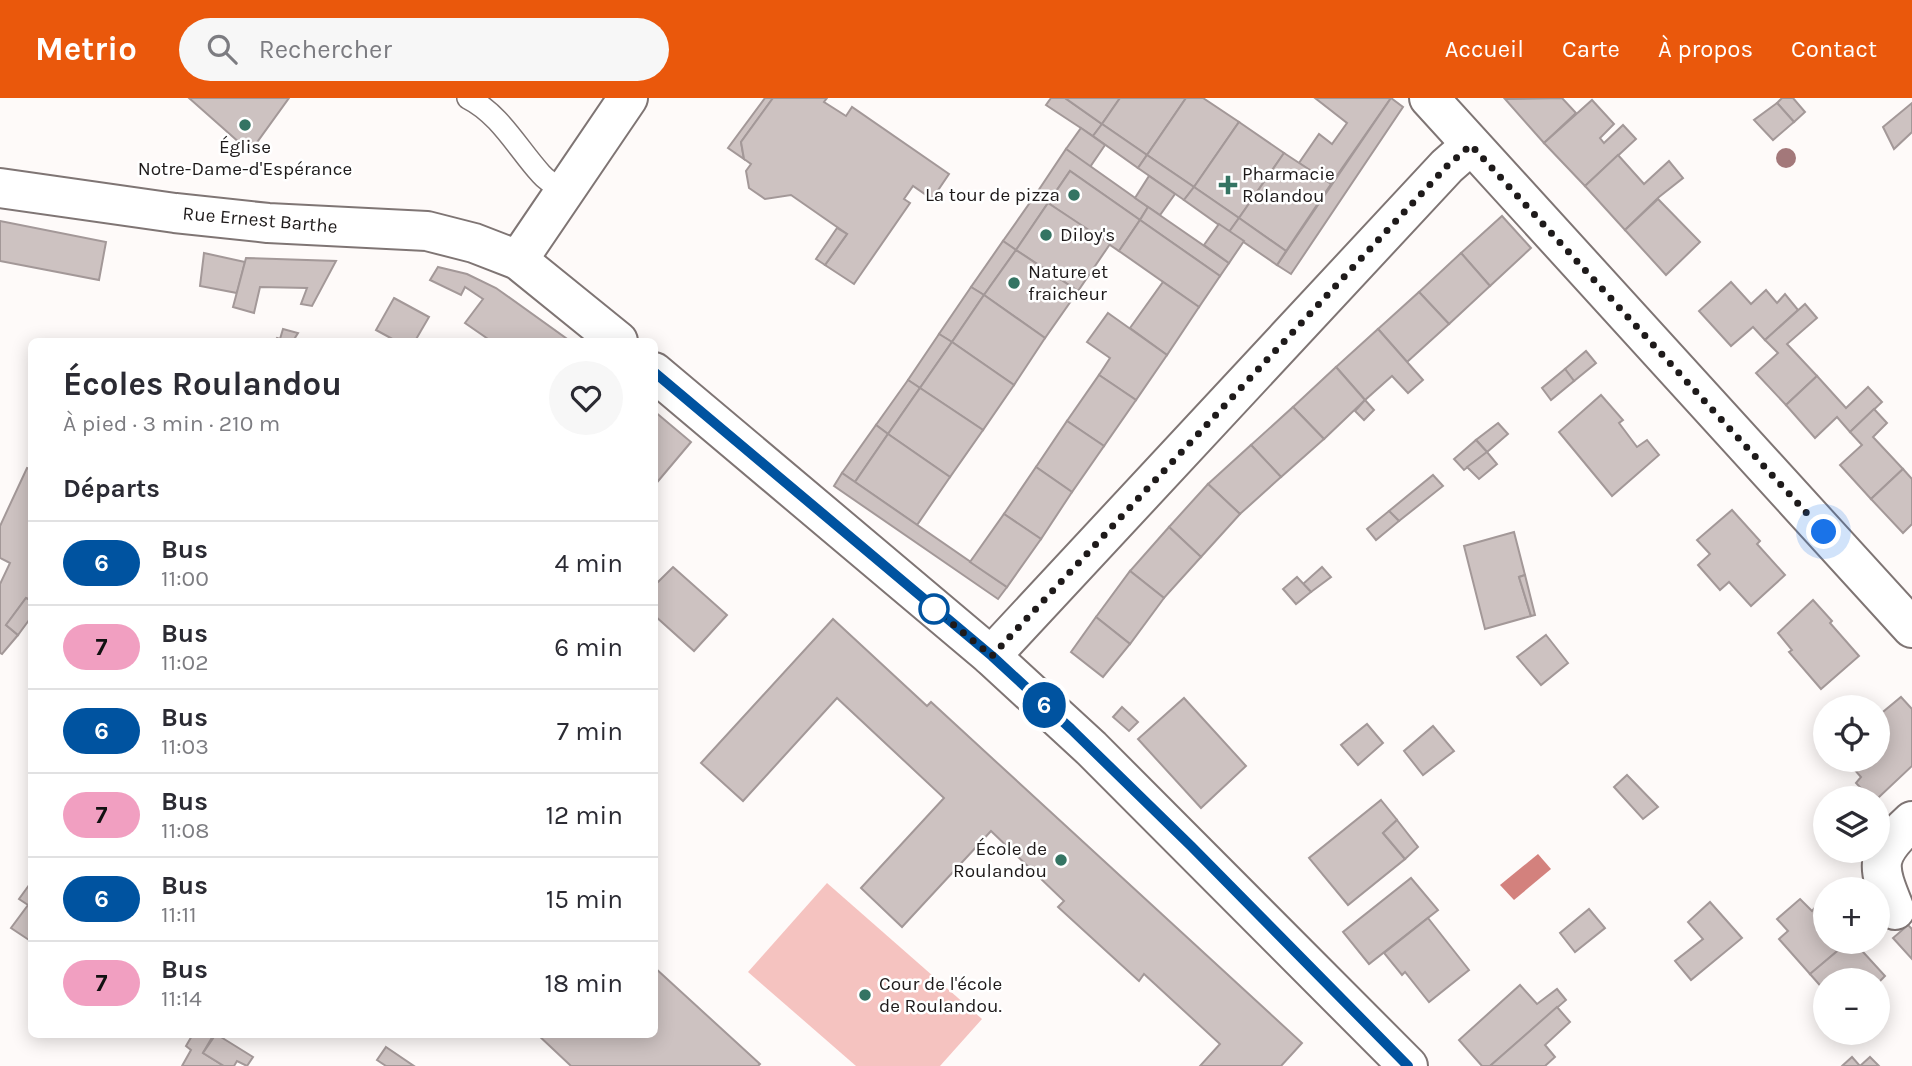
<!DOCTYPE html>
<html lang="fr">
<head>
<meta charset="utf-8">
<style>
  :root { --surface:#fff; --page:#f7f7f7; --text:#2b2b33; --muted:#7c7c81; --line:#e1e1e2; --accent:#ea580c }
  body { margin:0; font-family:Karla,sans-serif; background:var(--page); color:var(--text); height:100vh; display:flex; flex-direction:column; font-size:26px; white-space:nowrap }
  * { box-sizing:border-box; margin:0 }
  p { font-size:23px; color:var(--muted) }
  .icon { flex:none; width:38px; height:38px; fill:none; stroke:currentColor; stroke-width:2; stroke-linecap:round; stroke-linejoin:round }
  .map { position:relative; flex:1; overflow:hidden }
  .panel { position:absolute; left:28px; top:240px; width:630px; height:700px; display:flex; flex-direction:column; background:var(--surface); border-radius:10px; box-shadow:0 4px 18px #0003 }
  .panel>* { flex:none }
  .badge { padding:0 14px; border-radius:23px; font-size:24px; line-height:46px }
  .fabs { position:absolute; left:1813px; top:597px; display:grid; gap:14px }
  .fabs a { display:grid; place-items:center; width:77px; height:77px; border-radius:50%; background:var(--surface); box-shadow:0 4px 18px #0003; font-size:35px }
  .you { position:absolute; width:35px; height:35px; margin:-18px; border:5px solid #fff; border-radius:50%; background:#1a73e8; box-shadow:0 0 0 10px #1a73e833 }
  .map>.badge { position:absolute; translate:-50% -50%; box-shadow:0 0 0 4px #fff }
  h2 { padding:0 35px; font-size:26px; line-height:63px }
  .round { display:grid; place-items:center; flex:none; width:74px; height:74px; border-radius:37px; background:var(--page) }
  .overview { display:flex; align-items:center; justify-content:space-between; height:119px; padding:0 35px }
  h1 { font-size:33px; font-weight:700; line-height:52px }
  ul { padding:0; list-style:none }
  li { display:flex; align-items:center; gap:21px; height:84px; padding:0 35px; border-top:2px solid var(--line) }
  li div { flex:1 }
  li b { display:block; font-size:26px }
  li em { font-style:normal }
  li .badge { min-width:77px; font-weight:700; text-align:center }
  header { display:flex; align-items:center; gap:42px; box-sizing:border-box; height:98px; padding:0 35px; background:var(--accent); color:#fff }
  header strong { font-size:33px }
  nav { display:flex; gap:38px; margin-inline-start:auto; font-size:24px }
  .search { width:490px; height:63px; background:var(--page); display:flex; align-items:center; gap:18px; box-sizing:border-box; padding:0 24px; border-radius:38px; color:var(--muted); font-size:26px }
  .map>svg:first-child { display:block }
  .green { fill:#f5c3c0 }
  .water { fill:#d3817d }
  .building { fill:#cdc2c1; stroke:#a39898; stroke-width:2 }
  .lines { fill:none; stroke-linecap:round; stroke-linejoin:round }
  .lane-casing { stroke:#7f7574; stroke-width:24 }
  .street-casing { stroke:#7f7574; stroke-width:42 }
  .secondary-casing { stroke:#7f7574; stroke-width:42 }
  .lane { stroke:#fff; stroke-width:21 }
  .street { stroke:#fff; stroke-width:38 }
  .secondary { stroke:#fff; stroke-width:38 }
  .tree { fill:#a3787a }
  .line-casing { stroke:#fff; stroke-width:16 }
  .line { stroke:#0053a0; stroke-width:10 }
  .walk { stroke:#1e1a1a; stroke-width:7; stroke-dasharray:0 12.6 }
  .poi-dot { fill:#347463; stroke:#fff; stroke-width:2.5 }
  .stop-dot { fill:#fff; stroke:#0053a0; stroke-width:3.5 }
  .labels { text-anchor:middle; dominant-baseline:central; stroke-width:5; stroke-linejoin:round; paint-order:stroke }
  .poi-label { font-size:19px; fill:#1e1a1a; stroke:#fff; text-anchor:start }
  .street-label { font-size:19px; fill:#1e1a1a; stroke:#fff }
</style>
</head>
<body>
<header>
<strong>Metrio</strong>
<div class="search"><svg class="icon" aria-label="search" viewBox="0 0 24 24"><circle cx="10" cy="10" r="6"/><path d="M15 15l6 6"/></svg>Rechercher</div>
<nav><a>Accueil</a><a>Carte</a><a>À propos</a><a>Contact</a></nav>
</header>
<div class="map">
<svg width="1912" height="968" viewBox="0 0 1912 968">
  <rect width="100%" height="100%" fill="#fefaf9"/>
  <polygon class="green" points="827,785 982,921 940,968 856,968 748,874"/>
  <polygon class="water" points="1538,756 1551,771 1514,802 1500,787"/>
  <g class="building">
    <polygon points="189,0 289,0 250,54"/>
    <polygon points="765,0 773,0 741,44 744,61 728,50"/>
    <polygon points="773,0 827,0 824,4 846,18 852,9 949,76 932,101 913,88 904,101 910,105 854,186 825,167 847,136 791,97 765,101 749,90 746,73 751,66 744,61 741,44"/>
    <polygon points="1051,0 1065,0 1102,26 1093,38 1046,7"/>
    <polygon points="1065,0 1120,0 1102,26"/>
    <polygon points="1120,0 1186,0 1147,57 1102,26"/>
    <polygon points="1186,0 1203,0 1239,24 1194,89 1147,57"/>
    <polygon points="1315,0 1391,0 1331,86 1299,65 1319,36 1332,46 1347,25"/>
    <polygon points="1391,0 1403,9 1291,176 1277,167"/>
    <polygon points="1562,0 1576,15 1544,45 1505,1"/>
    <polygon points="1782,0 1793,0 1805,14 1794,24 1777,5"/>
    <polygon points="1592,2 1614,26 1600,40 1604,45 1623,27 1636,41 1585,88 1544,45"/>
    <polygon points="1777,5 1794,24 1773,42 1754,22"/>
    <polygon points="1912,5 1912,34 1894,51 1883,29"/>
    <polygon points="1239,24 1284,55 1239,120 1194,89"/>
    <polygon points="1102,26 1147,57 1138,70 1093,38"/>
    <polygon points="1081,30 1105,47 1090,69 1066,51"/>
    <polygon points="1066,51 1148,109 1140,122 1070,73 1048,105 1036,96"/>
    <polygon points="1284,55 1331,86 1286,153 1239,120"/>
    <polygon points="1147,57 1194,89 1184,102 1138,70"/>
    <polygon points="1618,57 1644,86 1669,63 1683,80 1659,99 1625,132 1585,88"/>
    <polygon points="1070,73 1140,122 1119,153 1048,105"/>
    <polygon points="1149,78 1175,96 1160,117 1135,100"/>
    <polygon points="1194,89 1239,120 1229,134 1184,102"/>
    <polygon points="1036,96 1048,105 1016,152 1003,143"/>
    <polygon points="1658,101 1700,144 1666,177 1625,132"/>
    <polygon points="1048,105 1110,146 1078,193 1016,152"/>
    <polygon points="1148,109 1229,165 1220,178 1140,122"/>
    <polygon points="1502,118 1531,150 1490,188 1461,155"/>
    <polygon points="1239,120 1286,153 1277,167 1229,134"/>
    <polygon points="1140,122 1220,178 1199,209 1119,153"/>
    <polygon points="0,123 106,144 99,182 0,163"/>
    <polygon points="1219,126 1244,143 1229,165 1204,147"/>
    <polygon points="837,130 847,136 825,167 816,161"/>
    <polygon points="1003,143 1016,152 984,197 971,189"/>
    <polygon points="1016,152 1078,193 1045,240 984,197"/>
    <polygon points="204,155 245,164 237,195 200,188"/>
    <polygon points="1461,155 1490,188 1449,226 1419,194"/>
    <polygon points="246,160 336,163 312,208 301,206 307,190 260,189 254,215 233,209"/>
    <polygon points="438,169 467,176 496,190 570,243 491,243 465,225 483,201 465,189 461,197 430,182"/>
    <polygon points="1163,184 1199,209 1167,257 1130,230"/>
    <polygon points="1731,184 1751,206 1766,192 1777,205 1785,196 1798,212 1765,242 1753,229 1731,248 1699,213"/>
    <polygon points="971,189 984,197 952,244 939,236"/>
    <polygon points="1419,194 1449,226 1407,264 1378,231"/>
    <polygon points="984,197 1045,240 1014,287 952,244"/>
    <polygon points="394,200 429,219 415,243 396,243 376,232"/>
    <polygon points="1805,206 1817,220 1787,246 1817,278 1786,307 1756,275 1778,255 1765,242"/>
    <polygon points="1108,215 1167,257 1136,302 1099,277 1110,260 1087,244"/>
    <polygon points="283,231 298,235 293,243 275,243 277,240 280,241"/>
    <polygon points="1378,231 1423,282 1408,295 1392,278 1365,302 1336,269"/>
    <polygon points="939,236 952,244 920,290 908,282"/>
    <polygon points="952,244 1014,287 983,332 920,290"/>
    <polygon points="1586,253 1596,265 1574,283 1565,271"/>
    <polygon points="1336,269 1365,302 1324,341 1293,309"/>
    <polygon points="1565,271 1574,283 1551,302 1542,290"/>
    <polygon points="1099,277 1136,302 1104,348 1067,323"/>
    <polygon points="1817,278 1846,310 1868,289 1882,304 1850,334 1837,319 1815,340 1786,307"/>
    <polygon points="908,282 920,290 888,336 876,327"/>
    <polygon points="920,290 983,332 950,379 888,336"/>
    <polygon points="1601,297 1623,322 1619,325 1637,349 1647,342 1659,357 1612,398 1559,334"/>
    <polygon points="1365,302 1374,312 1364,322 1355,313"/>
    <polygon points="1293,309 1324,341 1281,379 1251,347"/>
    <polygon points="1874,311 1887,325 1873,339 1903,371 1871,401 1840,367 1862,347 1850,334"/>
    <polygon points="654,313 691,344 654,388"/>
    <polygon points="1067,323 1104,348 1072,394 1036,369"/>
    <polygon points="1498,325 1508,336 1487,354 1476,342"/>
    <polygon points="876,327 888,336 855,384 842,375"/>
    <polygon points="888,336 950,379 917,427 855,384"/>
    <polygon points="1476,342 1487,354 1464,372 1454,361"/>
    <polygon points="1251,347 1281,379 1240,416 1208,386"/>
    <polygon points="1487,354 1497,366 1479,381 1467,369"/>
    <polygon points="1036,369 1072,394 1041,441 1004,416"/>
    <polygon points="27,370 32,372 32,503 26,500 6,527 18,537 2,556 0,555 0,486 10,465 0,460 0,428"/>
    <polygon points="1903,371 1912,381 1912,426 1903,435 1871,401"/>
    <polygon points="842,375 1007,489 998,501 834,388"/>
    <polygon points="1433,377 1443,388 1399,423 1389,413"/>
    <polygon points="1208,386 1240,416 1201,459 1169,429"/>
    <polygon points="1732,412 1760,443 1757,446 1785,477 1751,508 1729,484 1720,492 1698,467 1710,456 1697,442"/>
    <polygon points="1389,413 1399,423 1376,442 1367,431"/>
    <polygon points="1004,416 1041,441 1007,489 970,464"/>
    <polygon points="1169,429 1201,459 1164,500 1130,473"/>
    <polygon points="1514,434 1525,477 1519,479 1531,518 1485,531 1464,448"/>
    <polygon points="673,469 727,517 694,553 654,517 654,488"/>
    <polygon points="1322,469 1331,479 1311,494 1303,486"/>
    <polygon points="1130,473 1164,500 1130,546 1096,519"/>
    <polygon points="1525,477 1535,517 1531,518 1519,479"/>
    <polygon points="1297,479 1311,494 1296,506 1283,491"/>
    <polygon points="26,500 32,503 32,518 18,537 6,527"/>
    <polygon points="1813,502 1832,523 1830,525 1859,558 1821,591 1789,554 1792,552 1778,535"/>
    <polygon points="1096,519 1130,546 1103,579 1071,554"/>
    <polygon points="833,521 927,608 931,604 1302,945 1281,968 1200,968 1220,946 1144,876 1139,883 1058,809 1064,803 991,733 902,829 861,790 944,700 837,600 743,703 701,665"/>
    <polygon points="1546,537 1568,565 1541,587 1517,559"/>
    <polygon points="1901,599 1912,611 1912,668 1878,700 1870,700 1856,685 1861,679 1846,662 1878,662 1878,618"/>
    <polygon points="1184,600 1246,668 1201,710 1138,641"/>
    <polygon points="1122,609 1138,624 1129,633 1113,619"/>
    <polygon points="1367,626 1383,645 1358,667 1341,647"/>
    <polygon points="1433,628 1454,653 1423,677 1404,653"/>
    <polygon points="1627,677 1658,709 1643,721 1614,689"/>
    <polygon points="1381,702 1397,722 1383,735 1405,761 1348,807 1309,760"/>
    <polygon points="1397,722 1418,749 1405,761 1383,735"/>
    <polygon points="1411,780 1438,812 1369,866 1343,834"/>
    <polygon points="32,783 32,844 11,830 28,807 19,801"/>
    <polygon points="1800,801 1812,813 1819,805 1825,812 1825,844 1848,844 1810,876 1779,841 1788,833 1777,821"/>
    <polygon points="1710,804 1742,840 1691,882 1675,863 1703,841 1688,824"/>
    <polygon points="1589,811 1605,830 1575,854 1560,835"/>
    <polygon points="1428,820 1469,872 1429,904 1405,874 1402,877 1384,855"/>
    <polygon points="1908,827 1912,831 1912,861 1893,840"/>
    <polygon points="1848,844 1854,844 1885,878 1878,885 1878,882 1825,882 1825,893 1810,876"/>
    <polygon points="654,869 760,966 758,968 571,968 537,936 654,936"/>
    <polygon points="1520,887 1537,906 1557,891 1566,902 1490,968 1482,968 1459,942"/>
    <polygon points="1557,909 1570,924 1545,947 1555,959 1545,968 1490,968"/>
    <polygon points="193,936 214,936 203,955 224,968 182,968 191,952 186,948"/>
    <polygon points="216,936 253,959 247,968 237,963 234,968 224,968 203,955"/>
    <polygon points="386,949 414,968 386,968 377,962"/>
    <polygon points="1852,959 1860,968 1842,968"/>
    <polygon points="1870,959 1879,968 1860,968"/>
  </g>
  <g class="lines">
    <defs>
      <path id="lane" d="M468 0C500 16 518 51 541 76 547 83 556 88 564 93"/>
      <g id="street">
        <polyline points="1429,0 1912,530"/>
        <polyline points="991,558 1447,68 1471,47"/>
        <path d="M1895 812C1876 766 1874 758 1912 723"/>
      </g>
      <g id="secondary">
        <polyline points="0,90 175,115 268,125 427,133 474,145 518,162 618,243"/>
        <polyline points="518,162 628,0"/>
        <polyline points="654,274 991,558 1091,650 1408,968"/>
      </g>
    </defs>
    <use href="#lane" class="lane-casing"/>
    <use href="#street" class="street-casing"/>
    <use href="#secondary" class="secondary-casing"/>
    <use href="#lane" class="lane"/>
    <use href="#street" class="street"/>
    <use href="#secondary" class="secondary"/>
  </g>
  <circle class="tree" cx="1786" cy="60" r="10"/>
  <g class="lines">
    <defs>
      <polyline id="line" points="654,274 992,558 1071,631 1191,748 1408,968"/>
    </defs>
    <use href="#line" class="line-casing"/>
    <use href="#line" class="line"/>
    <polyline class="walk" points="934,511 992,558 1447,68 1471,47 1824,434"/>
  </g>
  <g class="poi-dot">
    <circle cx="245" cy="27" r="7"/>
    <path d="M1224.5 76.5h7v7h7v7h-7v7h-7v-7h-7v-7h7z"/>
    <circle cx="1074" cy="97" r="7"/>
    <circle cx="1046" cy="137" r="7"/>
    <circle cx="1014" cy="185" r="7"/>
    <circle cx="1061" cy="762" r="7"/>
    <circle cx="865" cy="897" r="7"/>
  </g>
  <circle class="stop-dot" cx="934" cy="511" r="14"/>
  <g class="labels">
    <g class="poi-label">
      <text x="245" y="49" text-anchor="middle">Église<tspan x="245" dy="22">Notre-Dame-d'Espérance</tspan></text>
      <text x="1242" y="76">Pharmacie<tspan x="1242" dy="22">Rolandou</tspan></text>
      <text x="1060" y="97" text-anchor="end">La tour de pizza</text>
      <text x="1060" y="137">Diloy's</text>
      <text x="1028" y="174">Nature et<tspan x="1028" dy="22">fraicheur</tspan></text>
      <text x="1047" y="751" text-anchor="end">École de<tspan x="1047" dy="22">Roulandou</tspan></text>
      <text x="879" y="886">Cour de l'école<tspan x="879" dy="22">de Roulandou.</tspan></text>
    </g>
    <g class="street-label">
      <text transform="translate(260 122) rotate(5)">Rue Ernest Barthe</text>
    </g>
  </g>
</svg>
<div class="fabs">
<a><svg class="icon" aria-label="locate" viewBox="0 0 24 24"><circle cx="12" cy="12" r="6"/><path d="M12 2v4M12 18v4M2 12h4M18 12h4"/></svg></a>
<a><svg class="icon" aria-label="layers" viewBox="0 0 24 24"><path d="M12 4l9 5-9 5-9-5zM3 14l9 5 9-5"/></svg></a>
<a>+</a>
<a>−</a>
</div>
<div class="you" style="left:1824px;top:434px"></div>
<b class="badge" style="left:1044px;top:607px;background:#0053a0;color:#fff">6</b>
<section class="panel">
<div class="overview"><div><h1>Écoles Roulandou</h1><p>À pied · 3 min · 210 m</p></div><a class="round"><svg class="icon" aria-label="heart" viewBox="0 0 24 24"><path d="M12 20l-8-8c-3-5 5-10 8-4 3-6 11-1 8 4z"/></svg></a></div>
<h2>Départs</h2>
<ul>
<li><span class="badge" style="background:#0053a0;color:#fff">6</span><div><b>Bus</b><p>11:00</p></div><em>4 min</em></li>
<li><span class="badge" style="background:#f19fc1;color:#111">7</span><div><b>Bus</b><p>11:02</p></div><em>6 min</em></li>
<li><span class="badge" style="background:#0053a0;color:#fff">6</span><div><b>Bus</b><p>11:03</p></div><em>7 min</em></li>
<li><span class="badge" style="background:#f19fc1;color:#111">7</span><div><b>Bus</b><p>11:08</p></div><em>12 min</em></li>
<li><span class="badge" style="background:#0053a0;color:#fff">6</span><div><b>Bus</b><p>11:11</p></div><em>15 min</em></li>
<li><span class="badge" style="background:#f19fc1;color:#111">7</span><div><b>Bus</b><p>11:14</p></div><em>18 min</em></li>
</ul>
</section>
</div>
</body>
</html>
